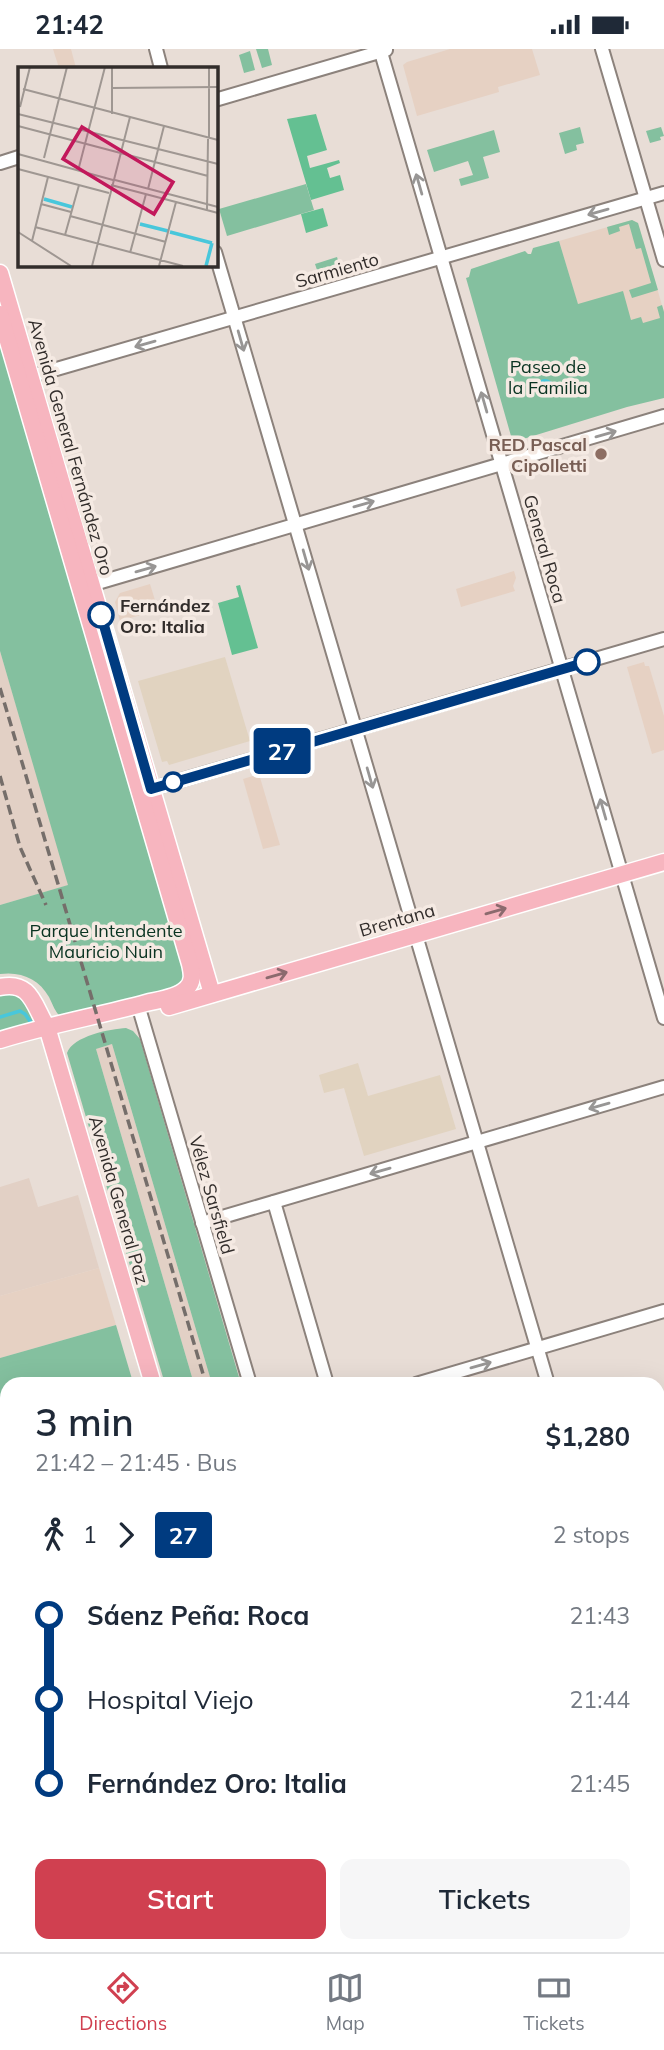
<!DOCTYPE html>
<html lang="en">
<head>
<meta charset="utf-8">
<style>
  :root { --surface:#fff; --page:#f6f6f7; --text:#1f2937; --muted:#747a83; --line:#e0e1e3; --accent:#d04050 }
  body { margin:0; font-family:Mulish,sans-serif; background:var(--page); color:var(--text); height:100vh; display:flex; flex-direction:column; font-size:26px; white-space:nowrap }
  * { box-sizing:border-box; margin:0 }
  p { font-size:23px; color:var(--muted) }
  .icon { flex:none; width:38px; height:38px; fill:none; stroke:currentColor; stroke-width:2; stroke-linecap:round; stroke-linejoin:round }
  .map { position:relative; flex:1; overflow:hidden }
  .side { position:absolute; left:0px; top:1328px; width:665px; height:576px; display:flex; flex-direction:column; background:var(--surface); border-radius:21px 21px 0 0; box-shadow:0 7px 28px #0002 }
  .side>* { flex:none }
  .badge { padding:0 14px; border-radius:5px; font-size:24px; line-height:46px }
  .map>.badge { position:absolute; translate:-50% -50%; box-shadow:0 0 0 4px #fff }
  .legs { display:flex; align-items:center; gap:10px; height:77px; padding:0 35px; font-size:23px }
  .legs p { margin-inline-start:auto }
  .overview { display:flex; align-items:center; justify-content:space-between; height:119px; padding:0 35px }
  h1 { font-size:38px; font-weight:600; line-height:52px }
  .primary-button { display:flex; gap:14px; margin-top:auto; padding:14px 35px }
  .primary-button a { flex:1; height:80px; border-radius:14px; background:var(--accent); color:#fff; font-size:28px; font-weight:600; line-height:80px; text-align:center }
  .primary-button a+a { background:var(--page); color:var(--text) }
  ul { padding:0 35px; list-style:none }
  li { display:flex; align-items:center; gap:24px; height:84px; font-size:26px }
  li i { display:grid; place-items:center; width:10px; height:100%; margin:0 9px; background:currentColor }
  li i::after { content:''; width:18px; height:18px; margin:-9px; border:5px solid; border-radius:50%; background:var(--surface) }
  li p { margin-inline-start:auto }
  li:first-child i { background:linear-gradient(#0000 50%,currentColor 0) }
  li:last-child i { background:linear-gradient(currentColor 50%,#0000 0) }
  .status { display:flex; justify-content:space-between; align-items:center; height:49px; padding:0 35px; background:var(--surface); direction:ltr }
  .status svg { height:19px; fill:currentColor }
  .tabs { display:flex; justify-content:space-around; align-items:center; height:98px; border-top:2px solid var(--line); background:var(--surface); font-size:19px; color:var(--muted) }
  .tabs a { display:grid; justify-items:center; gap:4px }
  .tabs .selected { color:var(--accent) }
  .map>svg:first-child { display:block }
  .built { fill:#e2d0c5 }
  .education { fill:#e6d1c3 }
  .medical { fill:#e1d3c0 }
  .green { fill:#84c09f }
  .forest { fill:#64c092 }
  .water { fill:#48c7db }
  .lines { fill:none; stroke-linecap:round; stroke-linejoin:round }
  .stream { stroke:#48c7db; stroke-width:3.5 }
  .minor-casing { stroke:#8c827c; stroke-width:16 }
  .major-casing { stroke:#fff; stroke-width:19 }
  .minor { stroke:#fff; stroke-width:12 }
  .major { stroke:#f7b5bf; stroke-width:16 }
  .rail { stroke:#756e6a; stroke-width:3.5; stroke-dasharray:10 5; stroke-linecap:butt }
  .oneway { stroke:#989695 }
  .oneway2 { stroke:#8b6a6e }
  .line-1-casing { stroke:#fff; stroke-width:16 }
  .line-1 { stroke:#003b80; stroke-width:10 }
  .education-dot { fill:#8d6e63; stroke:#f5eae3; stroke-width:2.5 }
  .stop-1-dot { fill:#fff; stroke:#003b80; stroke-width:3.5 }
  .labels { text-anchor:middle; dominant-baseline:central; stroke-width:7; stroke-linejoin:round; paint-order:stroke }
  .street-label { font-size:18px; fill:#322d2b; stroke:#f5eae3 }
  .park-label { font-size:18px; fill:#093321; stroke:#f5eae3 }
  .education-label { font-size:18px; font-weight:bold; fill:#785e54; stroke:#f5eae3; text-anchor:end }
  .stop-label { font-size:18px; font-weight:bold; fill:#322d2b; stroke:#f5eae3; text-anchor:start }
  .inset-river { fill:none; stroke:#48c7db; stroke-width:3.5 }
  .inset-road { fill:none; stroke:#9f9792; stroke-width:2 }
  .view { fill:#c2185b; fill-opacity:0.15; stroke:#c2185b; stroke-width:3.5 }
  .inset-edge { fill:none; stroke:#322d2b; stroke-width:3.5 }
</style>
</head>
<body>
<div class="status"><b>21:42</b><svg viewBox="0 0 49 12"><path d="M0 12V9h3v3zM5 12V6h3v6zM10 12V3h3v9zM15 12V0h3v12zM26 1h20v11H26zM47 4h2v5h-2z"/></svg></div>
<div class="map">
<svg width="664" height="1903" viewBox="0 0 664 1903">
  <rect width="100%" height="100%" fill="#e8ddd6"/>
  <g class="built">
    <polygon points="0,602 69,836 0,856"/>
    <polygon points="112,995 212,1335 194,1335 96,1000"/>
    <polygon points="29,1129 38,1158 78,1146 99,1219 0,1247 0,1138"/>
    <polygon points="7,1368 7,1434 0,1436 0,1370"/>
  </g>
  <g class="education">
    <polygon points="53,0 71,0 76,19 59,19"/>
    <polygon points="450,0 532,0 540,26 498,38 499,43 417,67 403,16 407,13"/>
    <polygon points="632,171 638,174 664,263 664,276 590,297 559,192"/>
    <polygon points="514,522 516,529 513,537 515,542 461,558 456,540"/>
    <polygon points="150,535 158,561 120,572 115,553 120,544"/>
    <polygon points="644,613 645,617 649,617 664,667 664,701 652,705 627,618"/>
    <polygon points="259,725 280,796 263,800 243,730"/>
    <polygon points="99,1219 116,1276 0,1309 0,1247"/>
    <polygon points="114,1897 142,1897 144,1903 99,1903"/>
  </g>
  <g class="medical">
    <polygon points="225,608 250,692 169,716 167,712 162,713 138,632"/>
    <polygon points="358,1014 368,1047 440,1026 456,1080 364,1107 344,1039 324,1044 319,1026"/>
  </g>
  <g class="green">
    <polygon points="256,0 268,0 272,16 262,19"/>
    <polygon points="250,2 255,21 244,24 239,6"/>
    <polygon points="580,78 584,94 576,96 577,101 565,105 559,84"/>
    <polygon points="661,78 664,87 660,88 661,91 650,94 646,82"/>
    <polygon points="494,81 500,103 483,108 489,129 461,137 459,130 473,126 468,112 434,123 427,101"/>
    <polygon points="306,135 314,161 227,187 219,160"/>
    <polygon points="632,171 638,174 658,241 632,249 629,241 651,234 641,199 636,200 629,175 619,178 620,182 609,186 607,178"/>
    <polygon points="559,192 578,255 623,242 631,271 641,268 643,274 660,269 657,258 662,256 664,263 664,349 627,358 520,391 511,387 466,229 469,228 471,220 525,202 528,205 531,205 533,199"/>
    <polygon points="337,208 341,221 319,227 315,215"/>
    <path d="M0 289 186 928 179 940 61 968C55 963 53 956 49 948 39 930 21 922 0 925V856L68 836 0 602Z"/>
    <polygon points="0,944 21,944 36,973 0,985"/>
    <path d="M126 979 133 982 140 990 241 1335H212L112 995 96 1000 194 1335H165L67 1004C73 987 110 980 126 979Z"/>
    <polygon points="116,1276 132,1330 116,1335 7,1335 7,1368 0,1370 0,1309"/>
    <polygon points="7,1759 7,1828 0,1830 0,1762"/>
    <polygon points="330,1897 404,1897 406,1903 332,1903"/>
  </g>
  <g class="forest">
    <polygon points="316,65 327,101 307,107 310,119 339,111 340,114 327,119 330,129 340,126 344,141 311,151 287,70"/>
    <polygon points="323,159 328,177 306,184 301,165"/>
    <polygon points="240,536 258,599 232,606 218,554 239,548 236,537"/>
  </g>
  <circle class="water" cx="545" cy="338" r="8"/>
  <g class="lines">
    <polyline class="stream" points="0,968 20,962 25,965 32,975"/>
    <defs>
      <g id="minor">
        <polyline points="156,0 161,19"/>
        <polyline points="380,0 664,969"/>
        <polyline points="602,0 664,211"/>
        <polyline points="215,51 386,1"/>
        <polyline points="0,114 19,108"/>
        <polyline points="215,203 548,1335"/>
        <polyline points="22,330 664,144"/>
        <polyline points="84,538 664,367"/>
        <polyline points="144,742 664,590"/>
        <polyline points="141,966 250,1335"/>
        <polyline points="274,1153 327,1335"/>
        <polyline points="202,1174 664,1038"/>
        <polyline points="416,1335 664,1262"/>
        <polyline points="0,1451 7,1449"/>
        <polyline points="658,1486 664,1484"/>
        <polyline points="0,1663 7,1661"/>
        <polyline points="658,1680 664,1679"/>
        <polyline points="658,1708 664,1729"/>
        <polyline points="658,1843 664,1841"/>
        <polyline points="0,1848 7,1846"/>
        <polyline points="80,1897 82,1903"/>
        <polyline points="415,1897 417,1903"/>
        <polyline points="459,1903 479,1897"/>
      </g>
      <g id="major">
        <polyline points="0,224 212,945"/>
        <path d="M0 265 190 915C192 924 194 933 186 940 177 949 158 951 146 954 98 967 48 976 0 991"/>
        <path d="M0 938C32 931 34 958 47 978L153 1335"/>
        <polyline points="169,958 664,813"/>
        <polyline points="318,1897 320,1903"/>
      </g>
    </defs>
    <use href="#minor" class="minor-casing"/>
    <use href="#major" class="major-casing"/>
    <use href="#minor" class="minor"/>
    <use href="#major" class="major"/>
    <g class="rail">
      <polyline points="0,639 206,1335"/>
      <polyline points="0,727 20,798 46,856"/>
      <polyline points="373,1897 375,1903"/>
    </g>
  </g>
  <defs><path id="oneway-shaft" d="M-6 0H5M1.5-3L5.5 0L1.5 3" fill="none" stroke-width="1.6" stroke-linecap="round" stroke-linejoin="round" transform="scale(1.75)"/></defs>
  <g class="oneway">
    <use href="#oneway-shaft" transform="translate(419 135) rotate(-106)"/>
    <use href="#oneway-shaft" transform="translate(598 163) rotate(164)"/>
    <use href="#oneway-shaft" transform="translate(241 292) rotate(74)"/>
    <use href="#oneway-shaft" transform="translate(145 295) rotate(164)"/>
    <use href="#oneway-shaft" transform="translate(484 353) rotate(-106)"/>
    <use href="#oneway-shaft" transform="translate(606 385) rotate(-16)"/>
    <use href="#oneway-shaft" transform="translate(364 455) rotate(-16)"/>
    <use href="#oneway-shaft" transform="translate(306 511) rotate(74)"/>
    <use href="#oneway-shaft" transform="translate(146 520) rotate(-16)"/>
    <use href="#oneway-shaft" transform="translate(370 729) rotate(74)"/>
    <use href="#oneway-shaft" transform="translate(603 760) rotate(-106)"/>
    <use href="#oneway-shaft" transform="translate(599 1057) rotate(164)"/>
    <use href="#oneway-shaft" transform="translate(380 1122) rotate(164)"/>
    <use href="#oneway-shaft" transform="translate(481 1316) rotate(-16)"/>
  </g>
  <g class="oneway2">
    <use href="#oneway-shaft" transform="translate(496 862) rotate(-16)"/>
    <use href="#oneway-shaft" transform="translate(277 926) rotate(-16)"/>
  </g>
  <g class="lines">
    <defs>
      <polyline id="line-1" points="101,566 151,740 587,613"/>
    </defs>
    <use href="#line-1" class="line-1-casing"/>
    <use href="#line-1" class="line-1"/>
  </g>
  <circle class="education-dot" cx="601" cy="405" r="7"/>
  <g class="stop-1-dot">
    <circle cx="101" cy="566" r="12"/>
    <circle cx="587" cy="613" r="12"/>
    <circle cx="173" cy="733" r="9"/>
  </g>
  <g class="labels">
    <g class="street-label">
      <text transform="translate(337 221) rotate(-16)">Sarmiento</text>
      <text transform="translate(71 398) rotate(74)">Avenida General Fernández Oro</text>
      <text transform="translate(545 500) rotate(74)">General Roca</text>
      <text transform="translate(397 871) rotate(-16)">Brentana</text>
      <text transform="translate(212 1146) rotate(74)">Vélez Sarsfield</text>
      <text transform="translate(119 1151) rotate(74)">Avenida General Paz</text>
    </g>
    <g class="park-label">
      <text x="548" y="317">Paseo de<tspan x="548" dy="21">la Familia</tspan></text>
      <text x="106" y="881">Parque Intendente<tspan x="106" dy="21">Mauricio Nuin</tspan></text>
    </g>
    <g class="education-label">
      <text x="587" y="395">RED Pascal<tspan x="587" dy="21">Cipolletti</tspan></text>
    </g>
    <g class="stop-label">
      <text x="120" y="556">Fernández<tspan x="120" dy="21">Oro: Italia</tspan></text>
    </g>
  </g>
  <g transform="translate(18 18)">
    <rect width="200" height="200" fill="#e8ddd6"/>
    <path class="inset-river" d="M26 132 54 140M122 157 150 164M152 165 194 176M188 199 194 176"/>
    <path class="inset-road" d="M94 0V47M94 21 200 20M5 22 200 73M2 40 12 0M0 47 200 97M0 59 190 109M191 70V0M0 87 95 113M26 91 49 0M61 100 87 0M0 102 91 126M97 113 200 140M93 118 200 146M130 122 146 59M23 137 53 145M189 143 190 72M52 149 148 175M17 160 165 199M0 165 53 199M47 168 61 118M14 174 30 110M112 186 128 127M74 199 112 50M141 199 158 135"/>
    <path class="view" d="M64 60 155 115 136 147 45 92Z"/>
    <rect width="200" height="200" class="inset-edge"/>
  </g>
</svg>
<b class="badge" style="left:282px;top:702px;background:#003b80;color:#fff">27</b>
<section class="side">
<div class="overview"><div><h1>3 min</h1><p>21:42 – 21:45 · Bus</p></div><b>$1,280</b></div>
<div class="legs"><svg class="icon" aria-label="walk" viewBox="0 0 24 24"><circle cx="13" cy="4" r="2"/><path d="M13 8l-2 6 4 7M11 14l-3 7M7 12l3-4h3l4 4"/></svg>1<svg class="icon" aria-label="forward" viewBox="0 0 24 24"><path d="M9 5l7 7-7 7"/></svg><b class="badge" style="background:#003b80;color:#fff">27</b><p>2 stops</p></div>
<ul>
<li><i style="color:#003b80"></i><b>Sáenz Peña: Roca</b><p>21:43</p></li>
<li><i style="color:#003b80"></i><span>Hospital Viejo</span><p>21:44</p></li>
<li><i style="color:#003b80"></i><b>Fernández Oro: Italia</b><p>21:45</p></li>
</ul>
<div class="primary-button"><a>Start</a><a>Tickets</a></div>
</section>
</div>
<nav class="tabs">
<a class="selected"><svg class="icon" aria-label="directions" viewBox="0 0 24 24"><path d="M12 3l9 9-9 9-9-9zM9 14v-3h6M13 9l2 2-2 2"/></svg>Directions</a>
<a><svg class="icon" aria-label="map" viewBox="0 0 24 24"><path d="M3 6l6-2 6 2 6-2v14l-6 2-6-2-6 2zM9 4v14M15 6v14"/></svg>Map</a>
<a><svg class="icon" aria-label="tickets" viewBox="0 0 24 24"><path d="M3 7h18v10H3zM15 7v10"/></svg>Tickets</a>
</nav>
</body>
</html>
